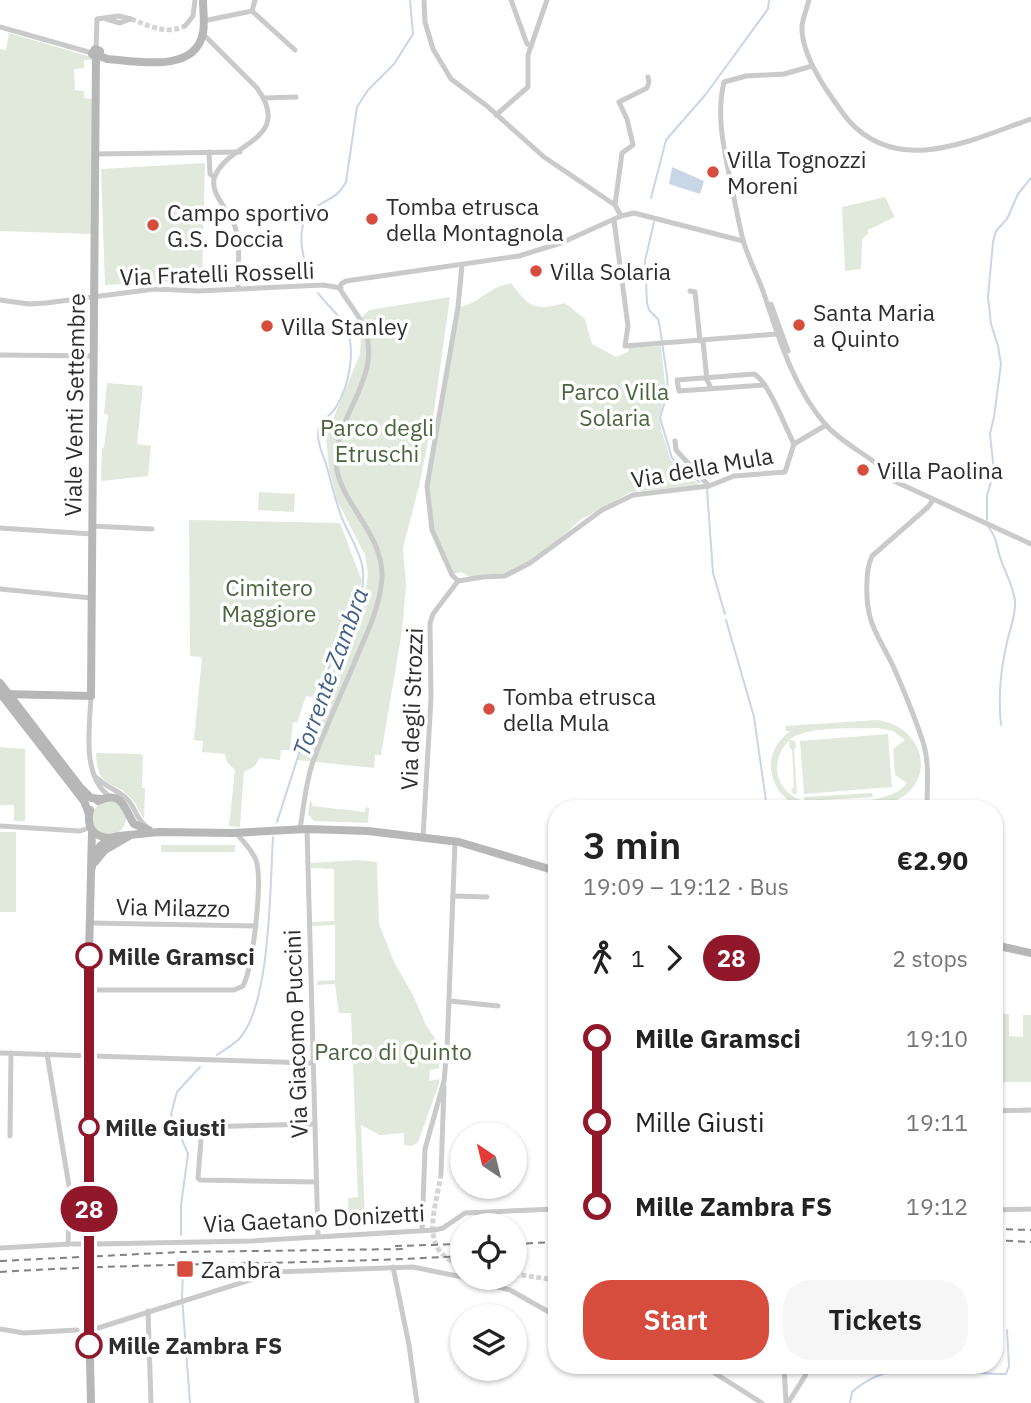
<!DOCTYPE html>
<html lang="en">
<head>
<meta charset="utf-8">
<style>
  :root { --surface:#fff; --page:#f6f6f6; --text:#222; --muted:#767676; --accent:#d64c3d }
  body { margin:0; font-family:"IBM Plex Sans",sans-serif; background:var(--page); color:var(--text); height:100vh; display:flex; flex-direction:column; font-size:26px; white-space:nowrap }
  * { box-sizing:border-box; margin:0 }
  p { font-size:23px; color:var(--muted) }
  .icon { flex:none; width:38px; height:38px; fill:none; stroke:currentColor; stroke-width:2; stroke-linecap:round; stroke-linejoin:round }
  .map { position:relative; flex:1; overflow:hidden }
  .details { position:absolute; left:548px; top:800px; width:455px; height:574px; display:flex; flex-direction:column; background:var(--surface); border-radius:28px; box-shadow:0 2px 5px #0004 }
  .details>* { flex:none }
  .badge { padding:0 14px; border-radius:23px; font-size:24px; line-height:46px }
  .needle { width:46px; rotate:325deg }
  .fabs { position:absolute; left:450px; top:1122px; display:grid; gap:14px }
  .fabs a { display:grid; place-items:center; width:77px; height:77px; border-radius:50%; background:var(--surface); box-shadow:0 2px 5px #0004; font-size:35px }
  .map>.badge { position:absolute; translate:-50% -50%; box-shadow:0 0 0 4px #fff }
  .legs { display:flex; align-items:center; gap:10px; height:77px; padding:0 35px; font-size:23px }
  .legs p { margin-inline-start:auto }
  .summary { display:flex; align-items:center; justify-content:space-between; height:119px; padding:0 35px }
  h1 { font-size:38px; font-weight:600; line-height:52px }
  .cta { display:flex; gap:14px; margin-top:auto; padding:14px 35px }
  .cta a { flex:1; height:80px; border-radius:28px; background:var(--accent); color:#fff; font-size:28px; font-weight:600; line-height:80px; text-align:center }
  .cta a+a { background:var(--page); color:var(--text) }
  ul { padding:0 35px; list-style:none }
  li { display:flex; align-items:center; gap:24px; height:84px; font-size:26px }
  li i { display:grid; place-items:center; width:10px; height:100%; margin:0 9px; background:currentColor }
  li i::after { content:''; width:18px; height:18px; margin:-9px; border:5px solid; border-radius:50%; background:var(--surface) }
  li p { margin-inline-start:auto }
  li:first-child i { background:linear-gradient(#0000 50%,currentColor 0) }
  li:last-child i { background:linear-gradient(currentColor 50%,#0000 0) }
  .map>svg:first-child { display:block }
  .green { fill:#e0e9db; fill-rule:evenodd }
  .water { fill:#c9d6e8 }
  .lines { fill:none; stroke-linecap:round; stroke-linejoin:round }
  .stream { stroke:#c9d6e8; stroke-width:2 }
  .street-tunnel { stroke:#d5d5d5; stroke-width:5; stroke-dasharray:5 2.5; stroke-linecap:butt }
  .secondary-tunnel { stroke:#d5d5d5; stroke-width:8; stroke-dasharray:8 4; stroke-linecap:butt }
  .street { stroke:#cacaca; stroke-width:5 }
  .secondary { stroke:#b7b7b7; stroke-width:8 }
  .rail { stroke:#828282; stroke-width:2; stroke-dasharray:7 5; stroke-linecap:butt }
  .street-bridge { stroke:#cacaca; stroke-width:5 }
  .line-1-casing { stroke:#fff; stroke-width:16 }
  .line-1 { stroke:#91172a; stroke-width:10 }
  .poi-dot { fill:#d64c3d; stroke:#fff; stroke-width:2.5 }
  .stop-1-dot { fill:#fff; stroke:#91172a; stroke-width:3.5 }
  .labels { text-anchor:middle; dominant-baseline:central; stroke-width:7; stroke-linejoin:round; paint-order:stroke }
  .poi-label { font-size:23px; fill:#2d2d2d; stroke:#fff; text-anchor:start }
  .street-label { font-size:23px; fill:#2d2d2d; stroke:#fff }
  .park-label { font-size:23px; fill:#4a643e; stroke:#fff }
  .stop-label { font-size:23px; font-weight:bold; fill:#2d2d2d; stroke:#fff; text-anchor:start }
  .water-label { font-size:24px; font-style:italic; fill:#426188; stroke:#fff }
</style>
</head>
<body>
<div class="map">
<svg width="1031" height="1403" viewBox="0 0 1031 1403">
  <rect width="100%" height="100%" fill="#fff"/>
  <g class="green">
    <polygon points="9,33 91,57 91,60 84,60 84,68 74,69 75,90 84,91 84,98 92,99 91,234 0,231 0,49 6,50"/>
    <polygon points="205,163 202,280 105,285 101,169"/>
    <polygon points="885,197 895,217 868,230 868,234 862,239 861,269 845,271 842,207"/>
    <path d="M511 283C530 308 534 311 565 303L585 319 592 344 616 357 628 352 629 348 661 346 666 392 659 418 662 433 671 460 699 485 631 492 580 520 555 543 529 562 503 575 472 578 461 572 452 575 432 530 427 486 458 307C476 304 479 297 494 289 499 286 505 285 511 283Z"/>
    <polygon points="450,297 434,411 420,482 403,548 406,586 402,631 381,755 375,755 374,768 297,760 366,588 368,573 365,555 337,500 329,469 326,436 360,354 362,317 369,310"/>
    <polygon points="107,383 143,386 137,444 151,446 148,476 101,481 102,448 104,447 108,415 104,414"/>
    <polygon points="259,492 295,494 294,512 258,510"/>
    <polygon points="189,520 340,523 362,581 313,697 306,696 297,723 293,722 290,750 281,750 280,760 259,758 255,766 244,772 240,827 229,826 235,770 227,762 225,754 202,752 203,741 194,740 202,657 190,656"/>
    <path d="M878 720C932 729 937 794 882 805L780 808 779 804 790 802C765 783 764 750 790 731H786L785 726ZM878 728 893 731 905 740 893 749 895 775 907 783C890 806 838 801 811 802L807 801 873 797 872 793 804 797V801C776 793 768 761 789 741L790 749H792L794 787 791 790 793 794H797L794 749 796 748 795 741 789 740C808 725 854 729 878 728Z"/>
    <polygon points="888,734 892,787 804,794 800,741"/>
    <polygon points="0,747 25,749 25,821 14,821 14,805 0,805"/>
    <path d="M96 753 141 754 143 756 142 788H145L144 819C140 813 137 805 132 799 112 778 98 791 96 753Z"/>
    <polygon points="310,801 312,802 312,806 365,812 366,807 369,808 368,823 314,821 308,814"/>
    <circle cx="109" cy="818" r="17"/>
    <rect x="0" y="832" width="16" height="80"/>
    <rect x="161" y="845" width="74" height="7"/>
    <polygon points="358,860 377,862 379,924 394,962 413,995 426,1025 441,1047 439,1068 430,1070 429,1081 439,1079 439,1084 418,1142 412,1146 404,1145 404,1133 380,1135 361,1125 365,1218 358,1219 349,1230 348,1198 358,1197 351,1013 339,1013 335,984 317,985 317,981 335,980 335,925 312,926 312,922 334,921 334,869 311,868 311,863"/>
    <polygon points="994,1014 1009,1014 1009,1036 1023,1037 1023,1015 1031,1015 1031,1082 994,1082"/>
  </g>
  <polygon class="water" points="672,167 704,181 700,194 669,184"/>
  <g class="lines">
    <g class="stream">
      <polyline points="651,198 666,140 706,94 768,9 769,0"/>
      <polyline points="654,222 645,261 647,303 649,310 658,319 660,328 667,376 668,391 660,418 672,458 699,482"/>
      <path d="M312 281C303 261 293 226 313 209 327 198 336 200 346 182L357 107 368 90 394 64 413 34 410 0"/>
      <polyline points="707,489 713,573 725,614"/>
      <polyline points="987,520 987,496 994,471 990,434 994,417 1001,364 998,346 991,324 988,297 993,242 996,231 1007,219 1018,194 1031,178"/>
      <path d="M987 525C999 541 995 544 1001 560 1006 574 1013 586 1015 601 1016 614 1011 626 1008 638 1001 666 998 697 1001 725"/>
      <polyline points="726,620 754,717 767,808"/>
      <path d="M277 822 320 688 361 595C368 565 358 552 345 525 336 506 332 484 326 464 323 455 317 443 318 433 318 422 331 416 336 407 349 386 357 349 345 325 338 314 326 304 318 293"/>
      <path d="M217 1055C224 1050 233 1045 239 1039 271 1005 270 884 273 837"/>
      <polyline points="181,1235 181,1205 188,1154 171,1114 177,1092 200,1067"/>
      <polyline points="183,1270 182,1297 190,1403"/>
      <path d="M850 1403 852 1392C896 1352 954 1375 1006 1374L1009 1366 1007 1330"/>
    </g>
    <g class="street-tunnel">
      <path d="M131 19C150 26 166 35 185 26"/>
      <path d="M441 1174C436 1209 417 1252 462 1265"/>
      <polyline points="514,1274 556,1280"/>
    </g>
    <polyline class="secondary-tunnel" points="88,1273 89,1238"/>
    <g class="street">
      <polyline points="424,0 425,22 433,49 451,79 487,106 544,157 615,205 621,216"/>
      <polyline points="511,0 527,44 531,46"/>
      <path d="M809 0C807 8 803 17 802 26 801 46 814 70 824 86 832 98 840 110 849 121 900 177 973 139 1031 119"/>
      <polyline points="252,11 295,50"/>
      <polyline points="252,11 255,0"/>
      <polyline points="106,19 120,23 130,19"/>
      <polyline points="203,21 252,11"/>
      <polyline points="185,26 193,16 195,0"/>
      <polyline points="0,27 92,53"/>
      <path d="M203 34 257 88C294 140 230 141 215 176 208 192 229 210 234 224 241 240 238 271 238 288"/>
      <polyline points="96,49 97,19 118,16 131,19"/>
      <path d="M812 66 784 74 746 76 724 82C715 119 726 157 733 193 736 208 739 224 743 240 748 258 758 276 764 294 779 339 794 388 825 424 845 447 876 457 894 481L1031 544"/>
      <polyline points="264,98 296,97"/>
      <polyline points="496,115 528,87 528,55 547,0"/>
      <polyline points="209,152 210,174 214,177"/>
      <polyline points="95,154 240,152"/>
      <polyline points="615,205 622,153 633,145 627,119 619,102 647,88 649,82 648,77"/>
      <polyline points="614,220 628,326 625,346 777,334"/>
      <polyline points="340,289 341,284 346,281 519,256 561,243 621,216 634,213 743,241"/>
      <polyline points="690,291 695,292 700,341"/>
      <polyline points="0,300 29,304 46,303 155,289 198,291 323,285 341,288"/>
      <polyline points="771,304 788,351"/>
      <polyline points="703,341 707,380 711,388"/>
      <polyline points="0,355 94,356"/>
      <path d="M765 385 679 391 677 380 754 374C769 382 785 427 794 444"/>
      <polyline points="675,441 676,450 709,486"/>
      <polyline points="92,526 152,529"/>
      <polyline points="0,528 92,534"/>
      <polyline points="458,581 483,577 505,576 530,563 602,510 633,495 709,486 734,476 785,472 794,444 826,425"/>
      <polyline points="458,581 452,575 432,530 427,486 458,307 462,265"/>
      <polyline points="0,589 91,598"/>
      <path d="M91 696C90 726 81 775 109 796"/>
      <path d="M97 778C106 787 117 790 126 798 135 806 136 819 146 826"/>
      <path d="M927 808C927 785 930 761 922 739 914 715 904 691 894 668 878 634 865 624 867 582 867 573 868 565 872 556L928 507 933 500"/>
      <polyline points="0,826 80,831 89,828"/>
      <path d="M300 829C304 805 306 779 315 756 328 722 344 688 358 654 369 629 380 605 382 578 384 530 333 499 336 456 340 409 384 374 363 325 357 312 347 301 340 289"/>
      <polyline points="307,829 318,1237"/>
      <polyline points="423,837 431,698 430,623 433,614 458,581"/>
      <polyline points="453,896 487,897"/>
      <polyline points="90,923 256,926"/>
      <path d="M89 990H234L243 986C253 967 263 880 256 860 252 850 243 841 236 833"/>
      <polyline points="450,1001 498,1006"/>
      <polyline points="0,1053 312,1063"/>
      <polyline points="47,1054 70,1192 68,1244"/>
      <polyline points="994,1111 1031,1110"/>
      <polyline points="315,1124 202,1127 198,1178 200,1180 317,1182"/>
      <polyline points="10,1136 11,1053"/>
      <polyline points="441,1174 444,1087"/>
      <polyline points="994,1210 1031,1209"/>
      <polyline points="422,1231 425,1149 444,1081 447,1050 455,842"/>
      <polyline points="98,1244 251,1241 435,1230 443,1228 465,1213 556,1209"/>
      <polyline points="0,1248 70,1244"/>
      <polyline points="393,1267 409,1345 417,1403"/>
      <polyline points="464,1278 510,1290 556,1316"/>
      <polyline points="148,1311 151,1403"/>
      <polyline points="98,1328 275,1272 413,1267 462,1277"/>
      <polyline points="0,1329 24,1333 77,1330"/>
      <polyline points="702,1365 762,1403"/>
      <polyline points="784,1365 786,1403"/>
      <polyline points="788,1403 805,1376 809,1365"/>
    </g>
    <g class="secondary">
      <path d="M96 58 100 56 107 59C136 61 195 74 203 33 205 23 203 10 203 0"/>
      <polyline points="96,58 92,54 95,49 100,51 100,56"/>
      <polyline points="0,683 80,787 91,798 101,799"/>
      <polyline points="0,693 84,801 89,814"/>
      <polyline points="1,694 91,696 96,58"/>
      <path d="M98 801C123 789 124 809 134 824L149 830"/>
      <path d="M90 810C86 827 93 837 110 838"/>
      <polyline points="95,862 105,850 129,836"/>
      <polyline points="92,867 94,856 100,846 110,838 119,836 159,832 233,833 307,829 368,831 459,842 556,871"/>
      <polyline points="994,945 1031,953"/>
      <polyline points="89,1238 89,956 92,831"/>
      <polyline points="88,1273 91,1403"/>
    </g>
    <g class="rail">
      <polyline points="994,1229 1031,1230"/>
      <polyline points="994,1240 1031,1242"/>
      <polyline points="514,1244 556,1242"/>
      <polyline points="395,1246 462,1244"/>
      <polyline points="0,1261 181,1252 406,1249"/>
      <path d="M0 1272C154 1262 308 1265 462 1256"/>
    </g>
    <polyline class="street-bridge" points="73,1244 98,1244"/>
  </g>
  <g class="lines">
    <defs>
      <polyline id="line-1" points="89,956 89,1345"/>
    </defs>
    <use href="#line-1" class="line-1-casing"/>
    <use href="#line-1" class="line-1"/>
  </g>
  <g class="poi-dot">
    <circle cx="713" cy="172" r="7"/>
    <circle cx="372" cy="219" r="7"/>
    <circle cx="153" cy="225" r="7"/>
    <circle cx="536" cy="271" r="7"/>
    <circle cx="799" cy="325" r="7"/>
    <circle cx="267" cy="326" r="7"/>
    <circle cx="863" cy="470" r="7"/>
    <circle cx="489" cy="709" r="7"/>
    <rect x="176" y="1260" width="18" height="18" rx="3.5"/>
  </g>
  <g class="stop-1-dot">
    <circle cx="89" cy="956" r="12"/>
    <circle cx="89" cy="1127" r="9"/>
    <circle cx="89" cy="1345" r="12"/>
  </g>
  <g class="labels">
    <g class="poi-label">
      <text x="727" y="159">Villa Tognozzi<tspan x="727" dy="26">Moreni</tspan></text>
      <text x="386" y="206">Tomba etrusca<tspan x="386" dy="26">della Montagnola</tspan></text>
      <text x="167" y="212">Campo sportivo<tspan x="167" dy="26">G.S. Doccia</tspan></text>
      <text x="550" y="271">Villa Solaria</text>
      <text x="813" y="312">Santa Maria<tspan x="813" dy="26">a Quinto</tspan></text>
      <text x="281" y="326">Villa Stanley</text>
      <text x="877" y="470">Villa Paolina</text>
      <text x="503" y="696">Tomba etrusca<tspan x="503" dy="26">della Mula</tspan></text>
      <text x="201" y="1269">Zambra</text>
    </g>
    <g class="street-label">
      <text transform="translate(217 273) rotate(-2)">Via Fratelli Rosselli</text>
      <text transform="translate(74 405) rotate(-89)">Viale Venti Settembre</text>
      <text transform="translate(702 467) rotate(-10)">Via della Mula</text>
      <text transform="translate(411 709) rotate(-88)">Via degli Strozzi</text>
      <text transform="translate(173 907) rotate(1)">Via Milazzo</text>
      <text transform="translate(295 1034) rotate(-92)">Via Giacomo Puccini</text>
      <text transform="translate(314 1218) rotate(-3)">Via Gaetano Donizetti</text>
    </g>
    <g class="park-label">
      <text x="615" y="391">Parco Villa<tspan x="615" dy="26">Solaria</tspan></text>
      <text x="377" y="427">Parco degli<tspan x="377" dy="26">Etruschi</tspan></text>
      <text x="269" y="587">Cimitero<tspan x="269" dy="26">Maggiore</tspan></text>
      <text x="393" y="1051">Parco di Quinto</text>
    </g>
    <g class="stop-label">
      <text x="108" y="956">Mille Gramsci</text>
      <text x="105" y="1127">Mille Giusti</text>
      <text x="108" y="1345">Mille Zambra FS</text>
    </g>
    <g class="water-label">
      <text transform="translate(330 672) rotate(-70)">Torrente Zambra</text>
    </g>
  </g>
</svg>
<div class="fabs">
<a><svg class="needle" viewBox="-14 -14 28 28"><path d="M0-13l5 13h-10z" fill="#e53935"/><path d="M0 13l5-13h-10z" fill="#767676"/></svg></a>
<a><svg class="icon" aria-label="locate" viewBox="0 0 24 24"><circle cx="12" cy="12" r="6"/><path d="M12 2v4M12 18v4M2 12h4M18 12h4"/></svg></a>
<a><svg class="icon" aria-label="layers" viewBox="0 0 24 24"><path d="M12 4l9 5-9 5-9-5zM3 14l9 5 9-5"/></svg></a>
</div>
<b class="badge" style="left:89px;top:1209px;background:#91172a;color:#fff">28</b>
<section class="details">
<div class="summary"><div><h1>3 min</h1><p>19:09 – 19:12 · Bus</p></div><b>€2.90</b></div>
<div class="legs"><svg class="icon" aria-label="walk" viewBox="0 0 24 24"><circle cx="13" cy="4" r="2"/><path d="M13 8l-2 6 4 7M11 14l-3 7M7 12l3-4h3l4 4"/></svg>1<svg class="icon" aria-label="forward" viewBox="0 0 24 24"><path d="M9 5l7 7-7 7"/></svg><b class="badge" style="background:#91172a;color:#fff">28</b><p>2 stops</p></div>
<ul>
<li><i style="color:#91172a"></i><b>Mille Gramsci</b><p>19:10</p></li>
<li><i style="color:#91172a"></i><span>Mille Giusti</span><p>19:11</p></li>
<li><i style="color:#91172a"></i><b>Mille Zambra FS</b><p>19:12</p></li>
</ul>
<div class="cta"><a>Start</a><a>Tickets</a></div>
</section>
</div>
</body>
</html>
